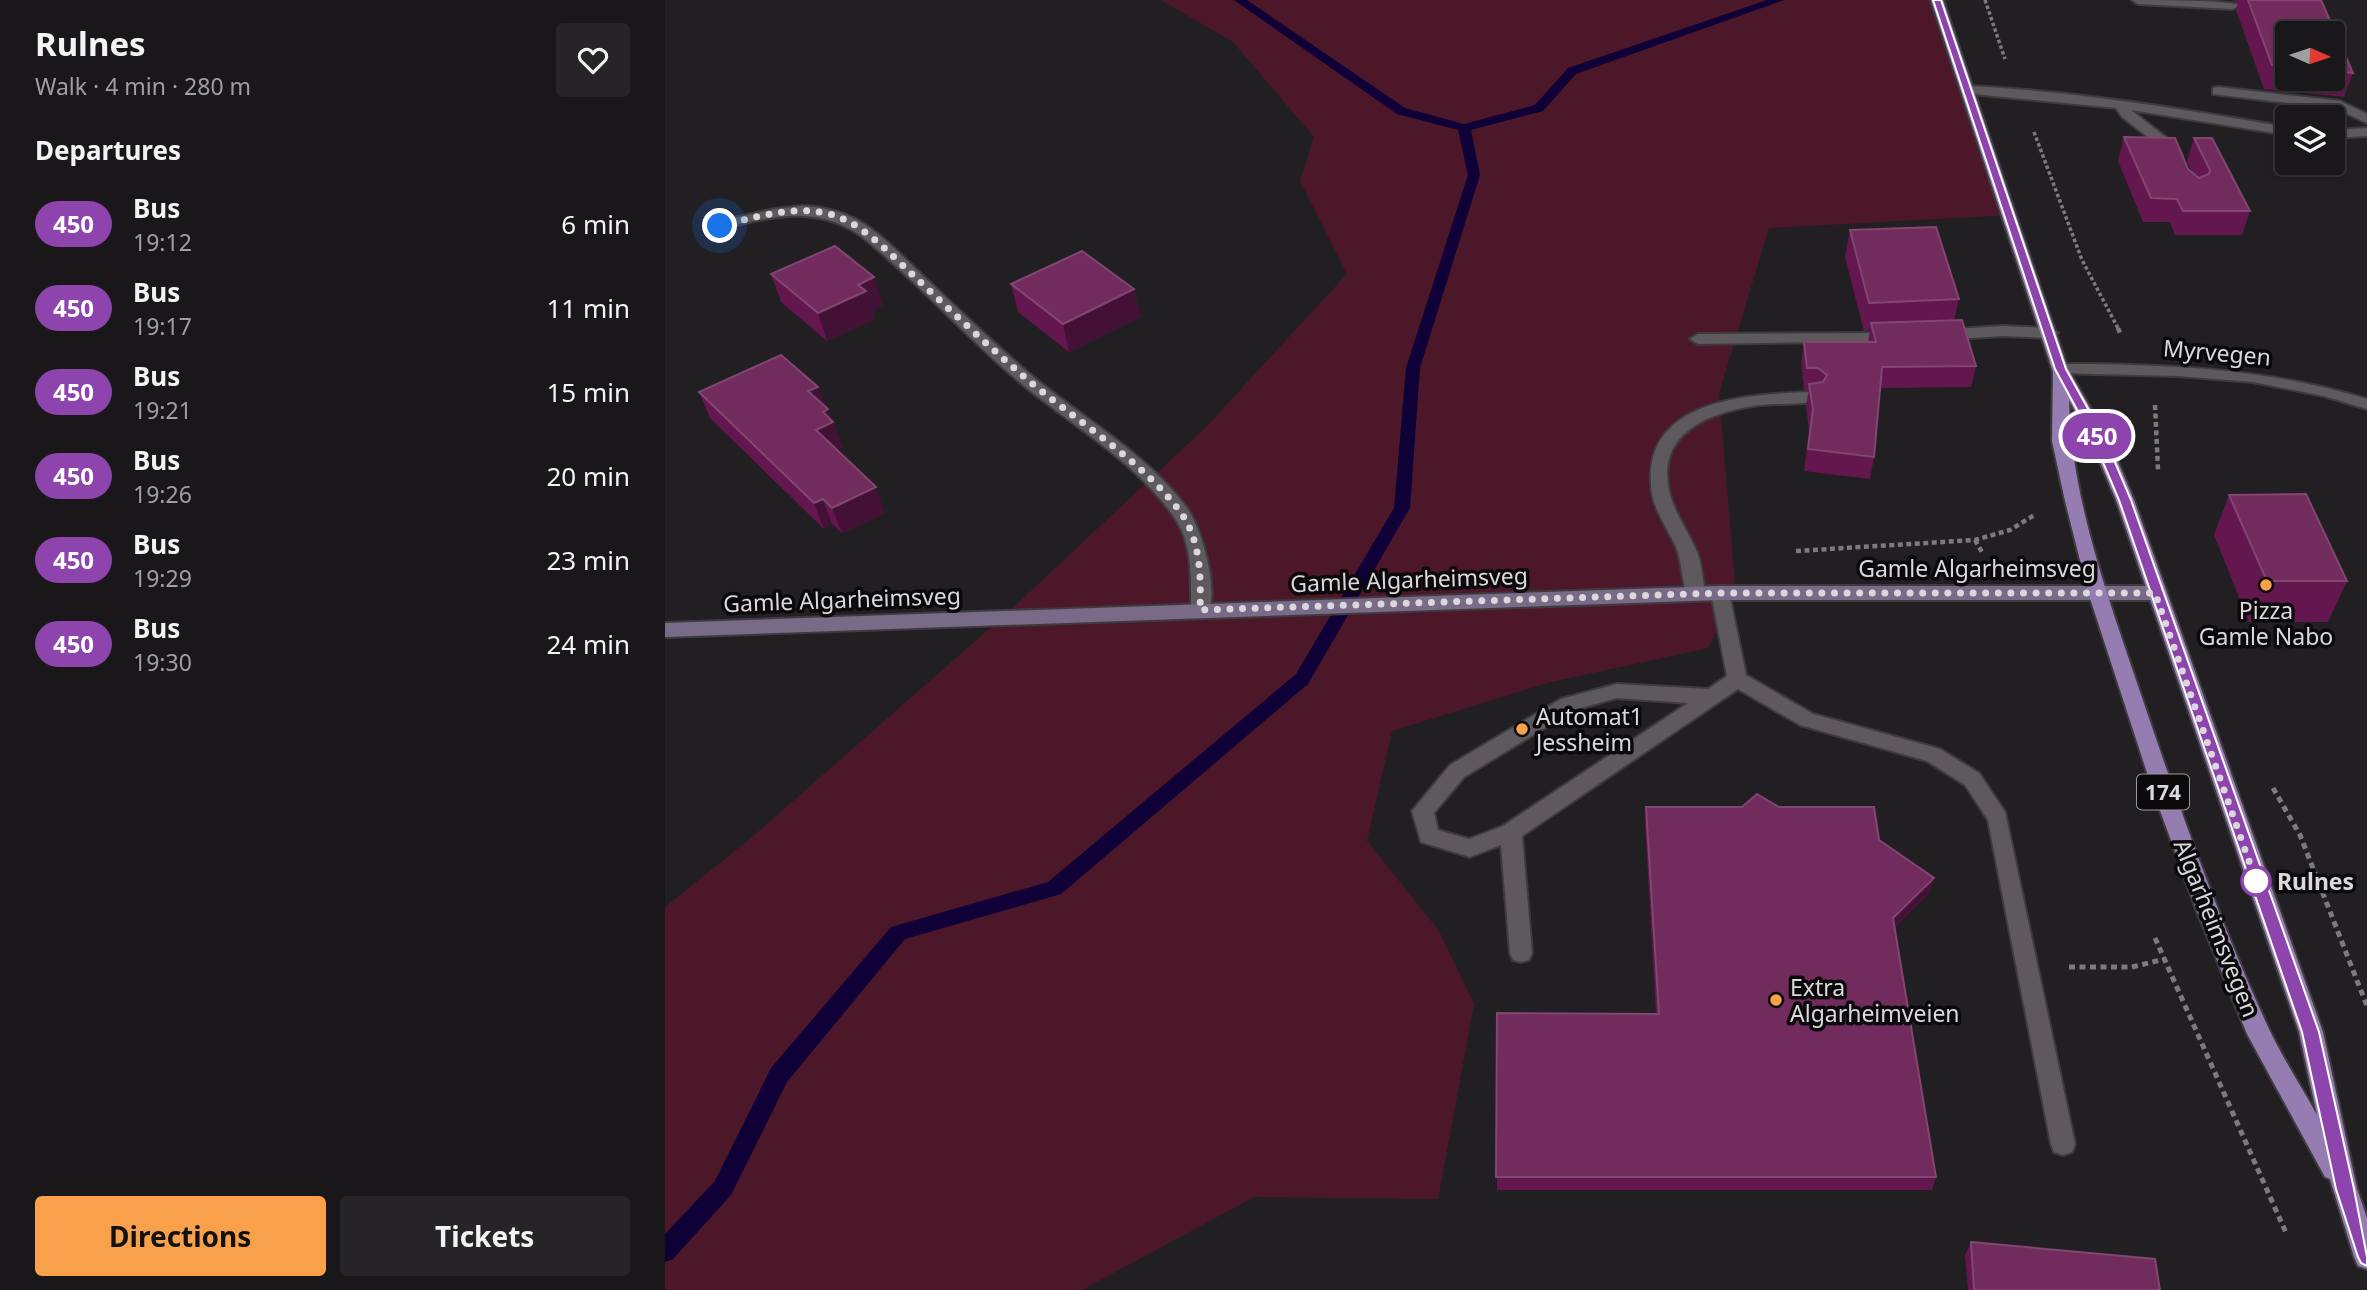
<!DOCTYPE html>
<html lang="en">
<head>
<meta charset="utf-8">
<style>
  :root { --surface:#1a171a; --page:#272427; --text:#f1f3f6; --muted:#9f9fa2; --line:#383639; --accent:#f8a14a }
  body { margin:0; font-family:"Noto Sans",sans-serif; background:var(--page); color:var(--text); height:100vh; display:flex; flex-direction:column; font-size:26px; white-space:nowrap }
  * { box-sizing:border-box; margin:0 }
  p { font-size:23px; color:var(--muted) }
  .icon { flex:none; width:38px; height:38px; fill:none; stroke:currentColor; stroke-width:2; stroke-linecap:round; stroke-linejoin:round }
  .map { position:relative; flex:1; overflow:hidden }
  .sheet { display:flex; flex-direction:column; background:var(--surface); width:665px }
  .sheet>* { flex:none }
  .badge { padding:0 14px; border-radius:23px; font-size:24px; line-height:46px }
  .needle { width:46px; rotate:93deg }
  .controls { position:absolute; left:1610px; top:21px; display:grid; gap:14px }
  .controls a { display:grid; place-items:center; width:70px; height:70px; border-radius:7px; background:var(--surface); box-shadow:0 2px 5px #0004,0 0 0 2px var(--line); font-size:35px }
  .you { position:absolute; width:35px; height:35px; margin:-18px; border:5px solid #fff; border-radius:50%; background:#1a73e8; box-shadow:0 0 0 10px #1a73e833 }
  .map>.badge { position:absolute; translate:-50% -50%; box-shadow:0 0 0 4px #fff }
  h2 { padding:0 35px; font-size:26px; line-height:63px }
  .round { display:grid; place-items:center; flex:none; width:74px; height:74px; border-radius:7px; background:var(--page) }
  .overview { display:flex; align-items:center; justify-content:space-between; height:119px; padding:0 35px }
  h1 { font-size:33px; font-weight:700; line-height:52px }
  .action { display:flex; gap:14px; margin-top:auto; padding:14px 35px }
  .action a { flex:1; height:80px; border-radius:7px; background:var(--accent); color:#111; font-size:28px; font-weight:700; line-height:80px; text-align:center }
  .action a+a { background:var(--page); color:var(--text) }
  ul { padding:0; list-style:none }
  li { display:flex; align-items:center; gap:21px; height:84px; padding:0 35px }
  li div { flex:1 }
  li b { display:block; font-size:26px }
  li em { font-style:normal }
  li .badge { min-width:77px; font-weight:700; text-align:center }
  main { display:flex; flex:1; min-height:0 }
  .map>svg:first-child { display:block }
  .green { fill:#4c1829 }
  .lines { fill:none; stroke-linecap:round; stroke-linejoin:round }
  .stream { fill:#0f0038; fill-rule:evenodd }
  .service-casing { stroke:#3e3b3e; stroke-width:4 }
  .minor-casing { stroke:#3e3b3e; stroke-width:4 }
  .secondary-casing { stroke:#3e3b3e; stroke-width:4 }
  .primary-casing { stroke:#3e3b3e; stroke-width:4 }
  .path-far2 { stroke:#7d7a7e; stroke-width:3.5; stroke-dasharray:3.5 2.5; stroke-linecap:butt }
  .path-far1 { stroke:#7d7a7e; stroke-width:4.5; stroke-dasharray:5 3.5; stroke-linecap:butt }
  .path { stroke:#7d7a7e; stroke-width:5; stroke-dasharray:6 4.5; stroke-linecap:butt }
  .service { fill:#5d595d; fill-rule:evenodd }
  .minor { fill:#5d595d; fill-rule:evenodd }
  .secondary { fill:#796b88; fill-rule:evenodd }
  .primary { fill:#957db2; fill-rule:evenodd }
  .wall { fill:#64174e; fill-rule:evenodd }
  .shaded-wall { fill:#441136 }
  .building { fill:#712b5d; stroke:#814671; stroke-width:2 }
  .line { fill:#8e44ad; stroke:#fff; stroke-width:2 }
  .walk { stroke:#dbd8db; stroke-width:7; stroke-dasharray:0 12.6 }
  .poi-dot { fill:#f8a14a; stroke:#0b090b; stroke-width:2.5 }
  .stop-dot { fill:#fff; stroke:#8e44ad; stroke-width:3.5 }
  .labels { text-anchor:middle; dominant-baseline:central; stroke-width:7; stroke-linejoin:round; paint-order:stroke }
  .shield { fill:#0b090b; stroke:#9d9a9d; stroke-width:2 }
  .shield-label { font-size:21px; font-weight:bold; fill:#dbd8db }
  .street-label { font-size:23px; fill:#dbd8db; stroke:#0b090b }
  .poi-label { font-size:23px; fill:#dbd8db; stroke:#0b090b; text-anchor:start }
  .stop-label { font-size:23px; font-weight:bold; fill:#dbd8db; stroke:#0b090b; text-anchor:start }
</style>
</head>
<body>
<main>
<section class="sheet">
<div class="overview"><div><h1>Rulnes</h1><p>Walk · 4 min · 280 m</p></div><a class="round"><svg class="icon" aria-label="heart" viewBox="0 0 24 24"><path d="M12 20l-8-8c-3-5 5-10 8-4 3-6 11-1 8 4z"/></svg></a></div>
<h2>Departures</h2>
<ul>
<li><span class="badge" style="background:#8e44ad;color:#fff">450</span><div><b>Bus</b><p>19:12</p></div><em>6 min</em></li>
<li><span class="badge" style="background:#8e44ad;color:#fff">450</span><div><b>Bus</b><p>19:17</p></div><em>11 min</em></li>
<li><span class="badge" style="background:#8e44ad;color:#fff">450</span><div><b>Bus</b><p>19:21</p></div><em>15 min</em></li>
<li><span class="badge" style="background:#8e44ad;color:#fff">450</span><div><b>Bus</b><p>19:26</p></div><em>20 min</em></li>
<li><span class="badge" style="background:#8e44ad;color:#fff">450</span><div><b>Bus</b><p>19:29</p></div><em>23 min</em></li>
<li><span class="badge" style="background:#8e44ad;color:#fff">450</span><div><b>Bus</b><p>19:30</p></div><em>24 min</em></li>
</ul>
<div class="action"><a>Directions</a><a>Tickets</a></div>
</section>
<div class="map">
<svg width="1702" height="1290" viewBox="0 0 1702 1290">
  <rect width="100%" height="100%" fill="#221f23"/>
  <polygon class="green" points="496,0 1273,0 1346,215 1104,228 1054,393 1071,595 1043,648 882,683 727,731 702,841 774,931 809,1004 773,1199 589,1197 417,1290 0,1290 0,907 86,838 340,615 541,427 682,274 635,181 649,137 568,42"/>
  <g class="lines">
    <polygon class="stream" points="569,0 582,0 740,108 799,124 870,105 903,68 1102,0 1119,0 911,74 878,111 806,130 815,175 755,368 745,508 643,684 396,894 240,939 122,1082 66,1195 8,1259 0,1262 0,1234 50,1181 106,1068 226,927 383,882 631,674 729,508 741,368 803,175 793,130 732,114"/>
    <defs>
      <g id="service">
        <path d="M1467 0C1487 0 1562 0 1574 5L1568 9 1473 4Z"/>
        <path d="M1303 86C1411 91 1516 109 1622 127V135L1466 110 1512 146 1517 156 1510 160 1505 159 1501 151 1457 117 1451 108 1298 93V87Z"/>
        <polygon points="1553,87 1675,101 1702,114 1702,123 1672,109 1548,94 1548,88"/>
        <polygon points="1702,128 1702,136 1668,138 1668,130"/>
        <path d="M138 206C157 207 176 211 194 221 218 235 238 257 258 276 292 308 325 340 360 370 413 416 480 451 522 508 537 529 555 592 542 615H528L526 610C526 579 528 543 509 517 470 460 404 424 352 380 298 334 251 280 195 235 148 204 106 217 55 229L48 225 50 222 110 209Z"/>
        <polygon points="1338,326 1385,328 1393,333 1385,338 1338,336 1274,340 1266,335 1274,330"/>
        <polygon points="1230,333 1238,338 1236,341 1033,344 1025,339 1033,334"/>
        <path d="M1148 392 1156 397 1154 401C1135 405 1114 403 1095 405 1043 412 987 434 1006 498 1012 517 1024 533 1032 552 1037 565 1038 580 1040 594L1038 599H1024C1016 584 1018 563 1011 547 1003 529 990 512 987 493 973 399 1082 394 1148 392Z"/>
        <path d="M1055 586 1062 588 1064 593 1081 675 1148 714 1275 749 1314 773 1340 812 1410 1144 1407 1152 1398 1155 1389 1152 1386 1144 1323 820 1300 785 1262 761 1135 725 1073 689 857 836 867 953 864 960 856 962 848 960 845 953 836 845 805 857 756 842 747 811 785 765 896 699 952 684 1043 689 1062 676 1046 593 1048 588ZM952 698 1023 703 838 826 804 839 773 830 769 813 799 777 909 710Z"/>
      </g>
      <path id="minor" d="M1395 364C1500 364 1601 368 1702 399V409L1659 396 1588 382 1513 376 1389 373 1387 369Z"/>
      <polygon id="secondary" points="1055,586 1490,586 1497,588 1499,593 1497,598 1490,600 1055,600 0,637 0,623"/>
      <path id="primary" d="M1266 0H1278L1403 369 1444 441 1469 500 1658 1032 1692 1189 1702 1218V1269L1693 1266 1689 1257 1665 1179 1660 1177 1582 1034 1531 909 1489 794 1423 592 1400 501 1387 441 1388 372ZM1404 400 1426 441 1451 500 1634 1032 1652 1115C1636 1086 1617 1057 1603 1027 1552 916 1512 801 1473 686 1442 594 1406 497 1404 400Z"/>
    </defs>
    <use href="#service" class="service-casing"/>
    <use href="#minor" class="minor-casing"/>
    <use href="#secondary" class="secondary-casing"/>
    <use href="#primary" class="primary-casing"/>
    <g class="path-far2">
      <polyline points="1320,0 1340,59"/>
      <polyline points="1369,132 1417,260 1454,330"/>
    </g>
    <g class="path-far1">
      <polyline points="1453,328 1455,333"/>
      <polyline points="1490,405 1493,470"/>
      <polyline points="1310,540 1318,554"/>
      <polyline points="1131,551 1310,540 1345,530 1371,514"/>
    </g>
    <g class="path">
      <polyline points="1608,788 1635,835 1702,1006"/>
      <polyline points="1490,938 1622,1235"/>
      <polyline points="1404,967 1467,967 1500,959"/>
    </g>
    <use href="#service" class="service"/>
    <use href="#minor" class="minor"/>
    <use href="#secondary" class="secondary"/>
    <use href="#primary" class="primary"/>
  </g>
  <g class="wall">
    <path d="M1567 0H1656L1688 73 1679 97 1599 89 1571 10 1573 3ZM1622 33H1668V79H1622Z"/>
    <polygon points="1459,137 1527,172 1522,161 1529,138 1585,211 1577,235 1510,235 1505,222 1478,222 1453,161"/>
    <polygon points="1185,230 1294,299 1289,320 1311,366 1306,387 1215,388 1209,457 1205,479 1139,471 1144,431 1141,405 1144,390 1139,390 1136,363 1139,342 1203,342 1205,330 1199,331 1180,257"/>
    <polygon points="106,274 218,305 207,311 210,319 162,341 116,302"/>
    <polygon points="346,284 469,289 475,317 404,352 353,312"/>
    <polygon points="34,392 161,407 163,409 177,447 172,450 220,513 177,533 167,524 159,529 45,418"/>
    <polygon points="1564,495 1682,581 1663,622 1584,622 1549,535"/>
    <polygon points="981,807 1114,807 1214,840 1269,878 1264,893 1230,927 1271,1177 1267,1190 832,1190 832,1013 991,1014 980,821"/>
    <polygon points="1306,1242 1495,1290 1303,1290 1300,1255"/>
  </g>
  <g class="shaded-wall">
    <polygon points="209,277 218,305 207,311 210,319 162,341 153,313 193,285"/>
    <polygon points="469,289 475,317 404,352 398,324"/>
    <polygon points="153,387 162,410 163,409 177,447 160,455 151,430 143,391"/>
    <polygon points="211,487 220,513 177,533 167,508"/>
    <polygon points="158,499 167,524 159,529 149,503"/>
    <polygon points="1269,878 1264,893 1225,932 1228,918"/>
  </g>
  <g class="building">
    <polygon points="1583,0 1656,0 1688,73 1668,71 1668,33 1622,33 1622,66 1607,65"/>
    <polygon points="1459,137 1510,138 1523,169 1534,178 1544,174 1545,170 1529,138 1547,138 1585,211 1518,211 1512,199 1486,198"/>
    <polygon points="1271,227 1294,299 1204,303 1185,230"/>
    <polygon points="170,246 209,277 193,285 201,291 153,313 106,274"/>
    <polygon points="417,251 469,289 398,324 346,284"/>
    <polygon points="1297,320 1311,366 1217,367 1209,457 1143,449 1148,409 1144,384 1158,382 1162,375 1153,368 1142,368 1139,342 1211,342 1206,323"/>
    <polygon points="116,355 153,387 143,391 163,409 158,412 168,422 151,430 211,487 167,508 158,499 149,503 34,392"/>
    <polygon points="1641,494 1682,581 1602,581 1564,495"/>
    <polygon points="1092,794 1114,807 1209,807 1214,840 1269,878 1228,918 1271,1177 831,1177 832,1013 994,1014 981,807 1077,807"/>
    <polygon points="1306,1242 1490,1259 1495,1290 1309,1290"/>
  </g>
  <polygon class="line" points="1268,0 1276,0 1401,369 1441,441 1466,500 1654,1032 1689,1189 1702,1257 1702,1266 1696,1263 1693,1257 1671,1189 1637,1032 1454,500 1429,441 1390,369"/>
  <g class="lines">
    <path class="walk" d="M55 226C90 217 129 205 165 214 198 223 226 255 250 277 285 310 320 343 356 374 405 417 479 461 516 513 536 541 536 578 535 610L1055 593H1490L1592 884 1591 881"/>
  </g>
  <g class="poi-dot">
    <circle cx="1601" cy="585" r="7"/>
    <circle cx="857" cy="729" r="7"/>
    <circle cx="1111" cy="1000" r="7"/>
  </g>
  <circle class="stop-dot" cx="1591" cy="881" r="14"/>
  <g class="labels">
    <rect class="shield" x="1472" y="774.5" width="52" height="35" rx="5"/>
    <g class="shield-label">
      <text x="1498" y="792">174</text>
    </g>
    <g class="street-label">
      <text transform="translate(1552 352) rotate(5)">Myrvegen</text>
      <text x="1312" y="568">Gamle Algarheimsveg</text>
      <text transform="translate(744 579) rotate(-2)">Gamle Algarheimsveg</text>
      <text transform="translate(177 599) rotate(-2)">Gamle Algarheimsveg</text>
      <text transform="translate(1552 928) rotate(68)">Algarheimsvegen</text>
    </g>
    <g class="poi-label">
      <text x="1601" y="610" text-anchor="middle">Pizza<tspan x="1601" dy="26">Gamle Nabo</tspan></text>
      <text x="871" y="716">Automat1<tspan x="871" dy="26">Jessheim</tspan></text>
      <text x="1125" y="987">Extra<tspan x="1125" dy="26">Algarheimveien</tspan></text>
    </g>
    <g class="stop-label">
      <text x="1612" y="881">Rulnes</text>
    </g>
  </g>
</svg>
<div class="controls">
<a><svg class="needle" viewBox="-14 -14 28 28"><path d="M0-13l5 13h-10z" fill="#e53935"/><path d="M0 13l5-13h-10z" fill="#9f9fa2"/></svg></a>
<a><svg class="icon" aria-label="layers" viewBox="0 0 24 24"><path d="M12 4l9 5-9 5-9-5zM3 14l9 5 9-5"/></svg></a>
</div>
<div class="you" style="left:55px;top:226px"></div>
<b class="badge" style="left:1432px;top:436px;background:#8e44ad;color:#fff">450</b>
</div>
</main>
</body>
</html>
